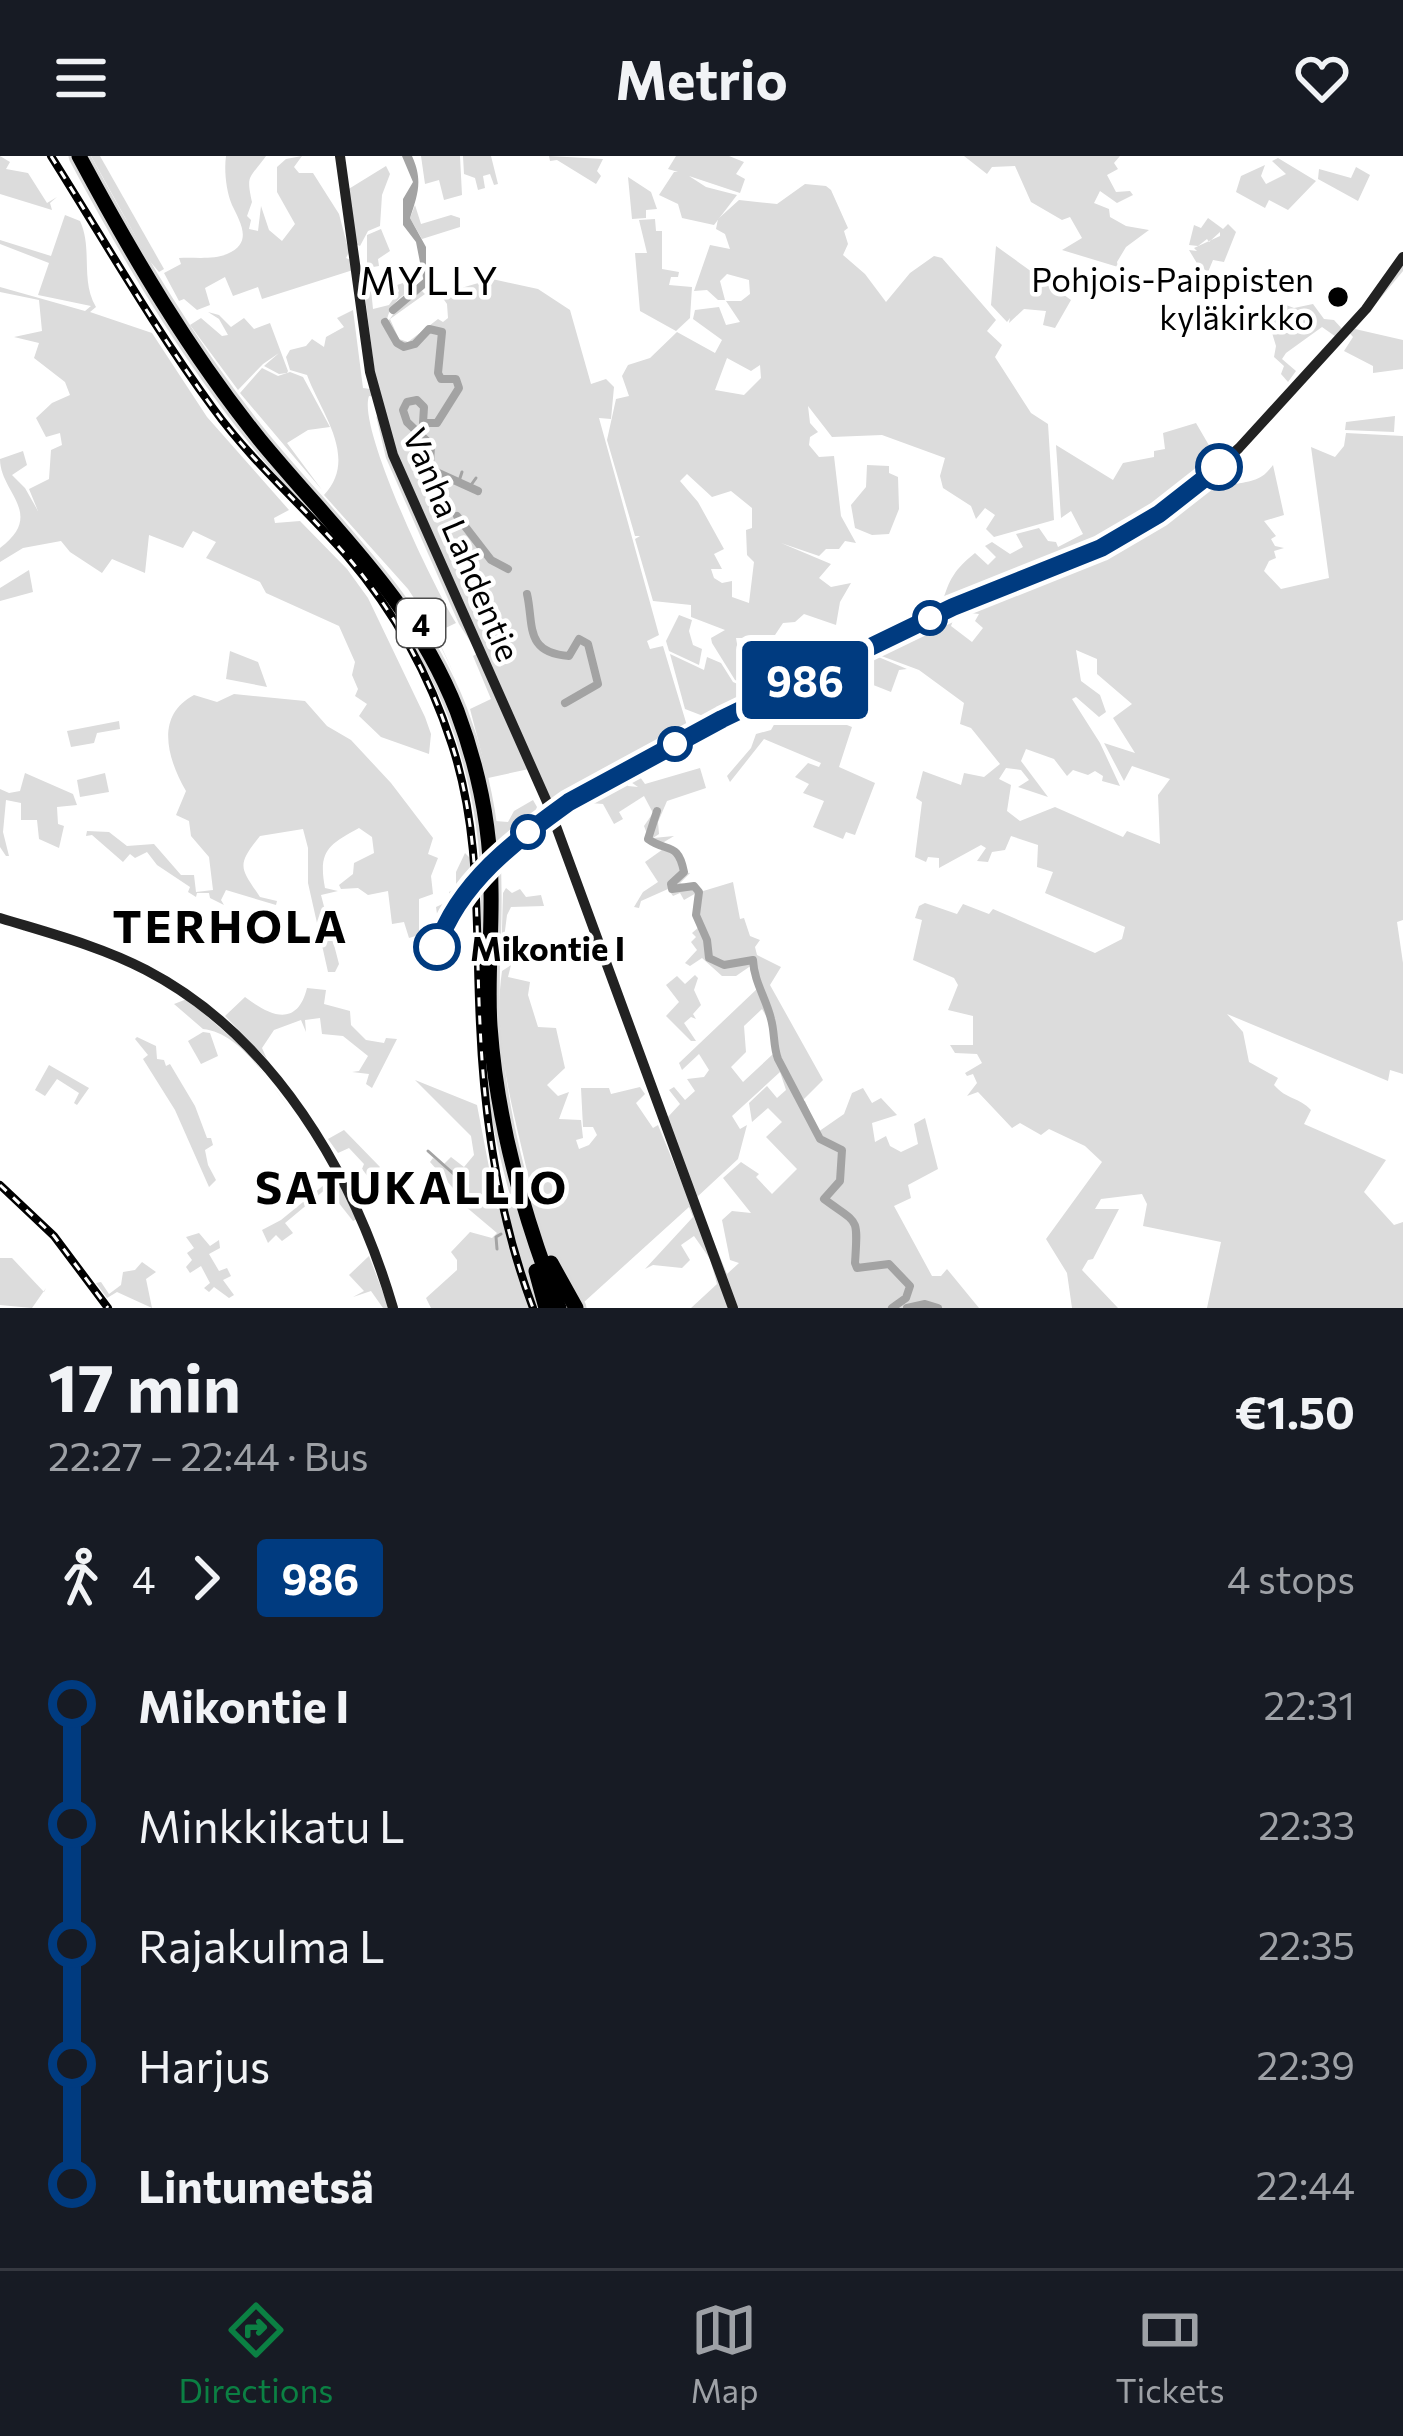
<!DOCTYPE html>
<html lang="en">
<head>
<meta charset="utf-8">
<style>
  :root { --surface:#171b24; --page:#20242c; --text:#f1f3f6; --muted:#9ea1a6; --line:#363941; --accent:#0b8043 }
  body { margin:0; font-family:Commissioner,sans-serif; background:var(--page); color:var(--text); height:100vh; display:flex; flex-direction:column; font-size:45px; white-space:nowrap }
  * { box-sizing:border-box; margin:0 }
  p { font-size:39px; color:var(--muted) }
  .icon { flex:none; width:66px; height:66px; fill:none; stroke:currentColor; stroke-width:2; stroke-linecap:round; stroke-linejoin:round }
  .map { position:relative; height:1152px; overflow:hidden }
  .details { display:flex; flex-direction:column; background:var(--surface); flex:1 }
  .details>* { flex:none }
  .badge { padding:0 24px; border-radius:9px; font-size:42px; line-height:78px }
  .map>.badge { position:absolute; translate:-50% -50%; box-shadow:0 0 0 6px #fff }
  .legs { display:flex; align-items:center; gap:18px; height:132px; padding:0 48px; font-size:39px }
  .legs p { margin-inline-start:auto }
  .head { display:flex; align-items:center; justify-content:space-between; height:204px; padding:0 48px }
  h1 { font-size:66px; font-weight:700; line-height:90px }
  ul { padding:0 48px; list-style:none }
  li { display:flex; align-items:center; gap:42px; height:120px; font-size:45px }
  li i { display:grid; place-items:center; width:18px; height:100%; margin:0 15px; background:currentColor }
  li i::after { content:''; width:30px; height:30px; margin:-15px; border:9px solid; border-radius:50%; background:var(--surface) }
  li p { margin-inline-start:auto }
  li:first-child i { background:linear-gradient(#0000 50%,currentColor 0) }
  li:last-child i { background:linear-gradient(currentColor 50%,#0000 0) }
  header { display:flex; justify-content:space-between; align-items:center; height:156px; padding:0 48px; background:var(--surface); font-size:54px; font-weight:700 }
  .tabs { display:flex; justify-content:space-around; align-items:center; height:168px; border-top:3px solid var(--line); background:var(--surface); font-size:33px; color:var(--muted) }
  .tabs a { display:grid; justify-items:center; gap:6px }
  .tabs .current { color:var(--accent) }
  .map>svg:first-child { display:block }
  .green { fill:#dcdcdc; fill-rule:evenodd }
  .water { fill:#a3a3a3 }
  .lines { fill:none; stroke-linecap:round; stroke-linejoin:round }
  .stream { stroke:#a3a3a3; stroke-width:3 }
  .river { stroke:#a3a3a3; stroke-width:8 }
  .motorway-casing { stroke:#dbdbdb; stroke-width:21 }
  .secondary { stroke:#222; stroke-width:10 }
  .motorway { stroke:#000; stroke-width:15 }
  .rail-casing { stroke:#000; stroke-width:8 }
  .rail { stroke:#fff; stroke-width:3; stroke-dasharray:9; stroke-linecap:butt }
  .line-1-casing { stroke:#fff; stroke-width:27 }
  .line-1 { stroke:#003b80; stroke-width:18 }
  .poi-dot { fill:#000; stroke:#fff; stroke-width:4.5 }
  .stop-1-dot { fill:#fff; stroke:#003b80; stroke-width:6 }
  .labels { text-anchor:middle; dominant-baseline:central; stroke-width:9; stroke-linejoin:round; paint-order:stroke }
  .shield { fill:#fff; stroke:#4c4c4c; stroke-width:3 }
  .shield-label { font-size:30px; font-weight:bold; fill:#000 }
  .poi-label { font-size:33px; fill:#000; stroke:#fff; text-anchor:end }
  .street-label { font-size:33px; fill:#000; stroke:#fff }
  .stop-label { font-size:33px; font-weight:bold; fill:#000; stroke:#fff; text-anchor:start }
  .quarter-label { font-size:39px; letter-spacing:3px; fill:#000; stroke:#fff }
  .district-label { font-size:45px; font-weight:bold; letter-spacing:3px; fill:#000; stroke:#fff }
</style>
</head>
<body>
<header><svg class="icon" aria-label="menu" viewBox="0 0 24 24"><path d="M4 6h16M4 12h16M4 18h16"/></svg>Metrio<svg class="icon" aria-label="heart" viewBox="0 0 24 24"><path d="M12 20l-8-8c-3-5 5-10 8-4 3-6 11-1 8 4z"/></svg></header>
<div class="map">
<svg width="1403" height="1152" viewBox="0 0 1403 1152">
  <rect width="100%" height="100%" fill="#fff"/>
  <g class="green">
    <polygon points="0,0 10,6 6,13 28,17 47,47 57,41 50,47 52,54 0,38"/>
    <polygon points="91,0 100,0 164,113 159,116 148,103"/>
    <path d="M226 0H266C249 24 246 18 252 46L247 60 251 64 249 73 258 75 261 50 269 74 282 85 295 68 277 36V11L286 3 302 0 294 11 299 17H313L339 58 349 96 346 102 353 105V114L262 143 258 131 233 140 225 121 205 132 210 149 197 154 184 143 179 145 164 117 181 108 179 102C195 101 213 104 227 98 254 87 240 66 232 49 226 35 224 14 226 0Z"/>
    <polygon points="421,0 460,0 462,39 444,44 439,24 425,28"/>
    <polygon points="463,0 491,0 498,28 494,29 490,18 483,20 485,32 478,34 475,22 464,18"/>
    <polygon points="549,0 603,3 597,15 601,20 596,28 557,4 550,5"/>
    <polygon points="676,0 729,0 744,6 736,18 745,23 740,37 689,20 706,31 737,39 714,69 682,62 678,48 659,39 674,16 678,16 668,13"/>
    <polygon points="964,0 1120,0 1114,7 1118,13 1107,19 1116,36 1130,35 1133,39 1117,47 1100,35 1094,47 1109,53 1110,61 1126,70 1149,74 1126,91 1117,106 1118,111 1062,94 1082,82 1070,61 1062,64 1031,46 1015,10 992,11 987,18"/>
    <polygon points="1278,2 1316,25 1288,54 1269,44 1265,52 1236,36 1241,20 1265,9 1261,20 1266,28 1286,18 1272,5"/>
    <polygon points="386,10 390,18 382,39 380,70 368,75 360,90 355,88 347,34"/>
    <polygon points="1356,11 1370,19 1358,45 1318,23 1319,13 1351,22"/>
    <polygon points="628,21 651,36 657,53 646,54 646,62 632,63"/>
    <path d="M805 28 826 30 831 34 848 72 844 75 848 88 843 99 865 118 886 146 910 117 934 100 942 102 996 164 987 175 1002 189 995 201 1031 257 1048 268 1054 364 994 381 986 373 995 359 985 352 976 363 971 350 943 332 940 320 945 302 882 279 832 281 808 250 810 267 818 276 810 281 809 289 819 301 834 300 841 360 856 387 845 385 839 393H826L819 400 781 387 831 408 819 422 831 431 851 427 840 446 836 469 804 458 795 466 783 467 773 482 819 512 812 514 793 508 794 502 771 490 754 508 751 518 745 520 743 507 753 505 747 482H736L744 528 735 524 712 487 711 482 725 474 691 461V449L653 445 635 383 640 380H635L607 284 616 243 629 240 622 220 628 209 650 202 677 176 715 197 722 184 693 163 695 154 719 151 726 169 740 166 726 145H741L750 138 749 124 727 118 720 125 725 144H718L707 134 694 135 710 89 730 93 725 78 716 73 718 63 739 44 777 48ZM727 202 751 215 760 209 761 222 744 239 715 234ZM687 318 712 341 731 335 752 352V372L746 374 747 399 754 406 749 447 732 441V425L722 427 714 422 711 413H722L714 398 724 393 698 346 680 325Z"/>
    <polygon points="415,49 421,68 451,59 460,62 460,71 422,83 410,62"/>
    <path d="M65 59 80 65C93 93 80 124 96 151L90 156 152 177 207 261 289 354 274 362 275 367 300 365 347 413 368 442 425 561 431 578 429 598 381 581 359 560 367 548 355 540 358 533 352 519 355 506 339 470 266 437 260 426 206 402 216 386 193 375 183 392 149 379 145 417 112 403 102 417 70 396 61 385 23 392 0 406V392C46 357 0 337 0 303L23 295 27 309 12 319 25 332 38 355 29 333 49 323 51 294 62 289 60 277 46 281 36 262 52 247 70 239 65 226 34 202 39 187 14 181 42 175 39 144 0 136V131L85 155 91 150 38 139 49 107 0 88V84L51 100Z"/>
    <polygon points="1208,62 1223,73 1228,68 1236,76 1224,106 1213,104 1208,116 1198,109 1189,94 1197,95 1194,92 1220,80 1220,76 1209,86 1207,83 1198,90 1189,89 1194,69 1201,72"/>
    <polygon points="655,63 656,75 662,75 662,113 679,116 678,121 671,121 669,129 692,131 690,162 676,175 640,155 635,97 647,97 639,64"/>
    <polygon points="381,73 390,95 378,103 379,110 367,112 367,79"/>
    <polygon points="996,90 1071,144 1055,172 1043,169 1046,155 1024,153 1009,167 1010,162 1007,166 991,149"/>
    <polygon points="1403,105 1403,115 1355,173 1403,184 1403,213 1373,217 1373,210 1344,195 1353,181 1347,174"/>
    <path d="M492 123 538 133 570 154 591 228 606 223 614 231 611 263 599 262 659 479 647 485 650 493 663 490 688 573 621 615 618 609 619 616 552 652 403 314 379 241 369 240C357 272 434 432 456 467L435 477 455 520 427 462 408 433 324 339C359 302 321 257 307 219L290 214 286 201 290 194 306 190 312 183 324 191 326 181 344 171 337 162 353 154 363 232 377 234 364 132 371 133 373 153 389 149 399 135 397 129 406 126 408 136C396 143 388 154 386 168L401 148 422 135 425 138 390 163 399 183 408 186 438 163 443 166 448 162 447 148 435 131 451 135Z"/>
    <polygon points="1313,148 1324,163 1334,164 1345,176 1339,183 1322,171 1286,197 1282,203 1296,215 1288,226 1281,218 1284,210 1274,201 1276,190 1269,167 1286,149 1294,152"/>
    <polygon points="208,156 219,159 231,171 244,162 254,173 270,167 288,215 287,217 279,218 264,210 279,197 263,208 238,234 190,169 201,162 222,180 228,179 219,163"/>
    <polygon points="262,212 278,220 290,216 303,221 330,271 308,274 287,287 322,334 240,237"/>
    <polygon points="376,260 378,262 475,493 459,468 386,302"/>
    <polygon points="1395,260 1394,276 1345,274 1346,266"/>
    <path d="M1196 267 1232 329C1255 324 1261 325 1273 309L1284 359 1264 365 1276 380 1271 383 1275 390 1284 392 1274 395 1276 402 1269 405 1264 415 1281 433 1329 422 1311 291 1335 301 1344 290 1346 277 1403 280V764L1397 766 1403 807V918L1390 914 1388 925 1227 858 1243 876 1249 906 1278 922 1274 929C1287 944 1299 941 1311 954L1304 968 1386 1004 1364 1036 1394 1069 1403 1066V1152H1207L1221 1086 1143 1070 1147 1048 1142 1038 1101 1043 1095 1053H1119L1093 1103 1088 1104 1082 1114 1118 1152H1072L1067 1117 1046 1083 1102 1006 1085 990 1049 973 1041 979 1020 967 1012 972 978 936 967 940 977 927 973 918 967 920 965 917 982 907 977 898 955 897 950 889H973V860L948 854 958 829 954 822 913 804 922 764 915 762 919 750 925 747 957 758 963 748 989 758 993 753 1095 797 1122 783 1125 771 1045 737 1053 716 1037 711 1038 689 1011 680 1005 694 992 696 988 706 977 705 986 692 981 689 939 712V702L928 701 926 706 915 701 922 646 916 642 923 615 961 629 964 617 984 621 1000 608 971 572 960 568 964 547 919 514 876 498 845 508 877 493 884 494 878 492 956 456 951 470 972 486 983 472 975 465 979 458 962 456 953 448H942C949 423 955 413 975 397L988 409 996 401 985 390 992 386 1010 398 1023 391 1016 378 1039 372 1048 385 1056 386 1058 391 1083 378 1071 355 1061 362 1056 289 1113 324 1123 307 1154 301V295L1165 293 1163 277ZM1076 494 1097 503V518L1132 548 1113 562 1135 597 1104 587 1124 625 1132 610 1170 623 1158 639 1160 688 1127 675 1123 681 1055 651 1020 665 1007 655 1011 629 999 623 1006 612 1021 614 1029 624 1018 631 1048 641 1021 605 1026 593 1054 603 1067 620 1073 614 1088 619 1095 615 1103 620 1102 625 1120 630 1100 587 1072 543 1076 541 1099 561 1106 556 1100 539 1081 525Z"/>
    <polygon points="867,309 889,310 889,317 898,321 899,353 889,378 872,379 855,372 851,349 866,331"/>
    <polygon points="29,414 33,436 0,445 0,432"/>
    <polygon points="679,459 692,464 689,475 693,489 702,493 699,509 669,495 666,485"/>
    <polygon points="230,495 258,506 267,531 226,523"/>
    <polygon points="478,497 529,613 488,622 470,553 491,543 473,500"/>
    <polygon points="670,498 704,514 707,501 721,507 733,526 763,539 711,563 685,553"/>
    <polygon points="876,500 907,513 899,514 891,536 843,517"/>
    <path d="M234 538 305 545 327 570 351 584 391 627 433 682 428 698 438 702 431 720 433 738 419 743V779L409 782 404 766 392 768 388 735 368 739 358 732 341 733 339 729 353 718 354 707 374 697 372 681 359 672C328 689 318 695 325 732L338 735 321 739 339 808 335 816H328L308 727V692L303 673 260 680C236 710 240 711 260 741L277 745 276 749 226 734 221 744 224 749 210 742 209 737H197L196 741 188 736 190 731 157 709 147 696 135 702 130 698 123 706 92 679 86 680 87 675 109 676 127 690 154 688 181 719H194L196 736 213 734 209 701 191 680 189 665 176 659 186 635C168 604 154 560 194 539L217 546Z"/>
    <polygon points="777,541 852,571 839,611 875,627 855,679 846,676 843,683 813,671 824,645 803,637 809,628 795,621 808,607 819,611 821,607 764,583 730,626 727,620 751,592 756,578 771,574 776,565 790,562 792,555 772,546 752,554"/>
    <polygon points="119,565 120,573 97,577 94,587 71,591 67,575"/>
    <polygon points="641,610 640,621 645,628 700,612 706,632 667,645 658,666 659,678 653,682 674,680 659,689 650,686 644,670 653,657 644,640 619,656 623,663 614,668 603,648 577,646 621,619 628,630 638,631 625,622"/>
    <polygon points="25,617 73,638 77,649 57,651 58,668 64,670 59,692 39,683 37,664 21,664 21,647 6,644 3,676 9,700 6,700 0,691 0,633 9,637 20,635"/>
    <polygon points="105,617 109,636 80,641 77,624"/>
    <polygon points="533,644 537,651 529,669 498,694 495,665 508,666 514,655"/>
    <polygon points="666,691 680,701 683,716 690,717 680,727 694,730 698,736 684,744 680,737 673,740 668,733 641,745 639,752 634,751 643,736 658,726 645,706"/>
    <polygon points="465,697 470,702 472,727 444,767 438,765 436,751 449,745 449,736 456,732 456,716"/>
    <path d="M733 726 740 763 744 762 750 780 760 784 755 791 757 799 781 811 770 829 823 924 802 945H805L818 976 844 958 852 937 863 932 872 947 881 942 897 959 872 967 875 986 886 980 890 990 901 996 918 988 914 968 925 962 938 1013 908 1029 911 1042 894 1050 932 1120H941L947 1113 979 1152H691L717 1128 710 1103 694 1080 681 1089 690 1104 682 1112 653 1109 645 1113 693 1061 689 1051 583 1147 585 1152H431L426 1142 457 1114V1104L451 1096 470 1076 492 1082 497 1077 459 1045 460 1040 430 1006 433 1002 443 1009 451 1001 464 1011 474 999 471 980 415 924 477 949 497 1053 533 1042C518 969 491 890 502 815L511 809 508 821 530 826 528 839 538 871 556 872 565 912 547 929 558 940 569 936 559 963 581 964 583 982 576 984 579 993 589 989 597 979 593 971H583L581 932H609L611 938 640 931 645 938 636 947 653 972 658 969 691 1049 667 962 680 948 669 934 674 931 685 944 695 935 687 923 704 921 709 914 699 898 682 914 679 907 759 831 751 801 724 807 710 802 708 783 697 759 700 736ZM762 853 772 870 773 898 743 926 731 911 746 896 744 870ZM780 916 786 934 777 942 767 930 749 947 752 966 768 952 782 966 766 981 797 1013 772 1038 756 1021 759 1018 741 1006 723 1022 751 1057 732 1055 722 1064 730 1104 739 1107 727 1118 696 1042 738 1003 747 969 740 973 732 960Z"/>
    <polygon points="506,732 512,737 520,733 526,741 541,739 544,750 511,751 507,759 501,806 503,737"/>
    <polygon points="699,771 706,784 711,807 724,810 750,804 752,809 736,820 722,820 702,802 690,810 685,807 697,794 691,786 696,781 692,777"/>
    <polygon points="695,819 698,822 694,834 701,849 693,858 696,863 691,861 684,867 696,885 691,885 666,860 679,846 666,829 677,820 685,828"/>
    <path d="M307 832 326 834 324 848 350 855 351 869 366 884 384 887 386 882 397 883 372 932 366 928 369 918 352 916 359 915 368 900 343 880 322 878 320 862 305 864 306 876 301 864 274 874 262 892 267 903 225 860 245 841C270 860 297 872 307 832Z"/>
    <path d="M187 843 248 896 289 952C267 924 241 877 203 873L174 848Z"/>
    <polygon points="203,876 210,877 218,900 201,908 188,885"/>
    <polygon points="137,881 156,890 157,903 164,904 166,910 170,908 195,950 207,982 211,982 213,989 205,994 208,1009 216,1024 209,1031 175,954 143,903 148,899 135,883"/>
    <polygon points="49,909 89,932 77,949 74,947 79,937 57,923 45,940 35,934"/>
    <polygon points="344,974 380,1011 369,1022 362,1013 364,1008 349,992 338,997 328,983"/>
    <polygon points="335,1020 357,1063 353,1065 327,1032 285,1067 293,1077 282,1085 276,1079 268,1087 262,1074 281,1064"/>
    <polygon points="199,1077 210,1090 219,1084 220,1092 209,1098 219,1115 227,1112 231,1120 223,1124 234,1139 229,1142 214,1131 209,1136 204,1132 210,1127 201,1110 190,1117 186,1111 192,1104 187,1097 194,1092 186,1081"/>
    <polygon points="369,1100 389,1152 383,1152 371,1135 353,1141 364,1135 349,1119"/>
    <polygon points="0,1102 12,1102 44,1136 46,1132 32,1152 0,1149"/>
    <polygon points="142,1106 156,1116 146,1123 152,1152 117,1136 107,1142 96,1127 101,1126 109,1138 121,1129 123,1116 135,1114"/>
  </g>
  <path class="water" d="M402 0H412C423 24 418 38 410 62L426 91V109L431 123 425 132 416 86 403 69V43L413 26Z"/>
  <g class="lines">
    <g class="stream">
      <polyline points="419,131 422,132"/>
      <polyline points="414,134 416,133"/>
      <polyline points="459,325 462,316"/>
      <polyline points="471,329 476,322"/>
      <polyline points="428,995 456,1020"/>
      <polyline points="497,1093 496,1081 501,1078"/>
    </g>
    <g class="river">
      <polyline points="393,154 426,126"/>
      <polyline points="385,166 397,187 404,191 415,188 429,173 442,176 438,217 441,223 456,223 459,232 437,267 423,267 424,251 417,244 407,246 403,254 407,266 431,289 430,308 434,315 478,335"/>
      <polyline points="457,360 491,404 508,413"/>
      <path d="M527 438C534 468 524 497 569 500L579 483 588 488 598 528 565 547"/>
      <path d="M657 655 648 683C667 697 678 685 684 716L671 728 672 733 694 730 699 736 696 759 707 784 709 802 724 809 753 804C754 826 766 842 771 863 775 877 773 890 778 903L820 983 842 994 840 1025 824 1043C859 1069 858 1059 855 1107L857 1112 889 1108 910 1130 906 1142 892 1152"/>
      <polyline points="907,1152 925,1148 938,1152"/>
    </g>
    <defs>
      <g id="motorway">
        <path d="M79 0C132 99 189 196 260 284 334 374 413 443 457 555 478 611 491 673 491 733 492 779 487 824 490 870 497 968 524 1061 559 1152"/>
        <polyline points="551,1107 576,1152"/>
        <polyline points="536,1115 546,1152"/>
      </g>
    </defs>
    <use href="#motorway" class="motorway-casing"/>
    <g class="secondary">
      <polyline points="340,0 370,216 393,299 551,655"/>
      <polyline points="553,656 722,563 943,456 1071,407 1145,368 1199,329 1239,292 1366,153 1403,101"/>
      <polyline points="553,662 733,1152"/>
      <path d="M0 762C49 777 100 790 146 814 273 880 354 1018 393 1152"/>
    </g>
    <use href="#motorway" class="motorway"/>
    <defs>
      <g id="rail">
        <path d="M51 0C104 84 154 172 213 252 252 306 303 350 347 400 394 455 430 520 452 589 482 681 475 773 480 868 484 964 499 1061 533 1152"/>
        <polyline points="0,1029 54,1080 108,1152"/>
      </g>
    </defs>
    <use href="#rail" class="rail-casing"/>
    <use href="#rail" class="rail"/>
  </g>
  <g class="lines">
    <defs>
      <path id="line-1" d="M437 791C459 725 518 683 569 646L722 563 953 451 1101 392 1159 358 1219 311"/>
    </defs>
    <use href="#line-1" class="line-1-casing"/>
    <use href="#line-1" class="line-1"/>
  </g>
  <circle class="poi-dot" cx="1338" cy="141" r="12"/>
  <g class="stop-1-dot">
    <circle cx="1219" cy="311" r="21"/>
    <circle cx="930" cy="462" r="15"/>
    <circle cx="675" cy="588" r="15"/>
    <circle cx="528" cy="676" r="15"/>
    <circle cx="437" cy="791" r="21"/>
  </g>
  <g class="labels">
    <rect class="shield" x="397" y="443" width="48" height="48" rx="9"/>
    <g class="shield-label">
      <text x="421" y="467">4</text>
    </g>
    <g class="poi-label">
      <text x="1314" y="122">Pohjois-Paippisten<tspan x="1314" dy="38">kyläkirkko</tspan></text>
    </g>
    <g class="street-label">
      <text transform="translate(463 388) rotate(67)">Vanha Lahdentie</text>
    </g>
    <g class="stop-label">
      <text x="470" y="791">Mikontie I</text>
    </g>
    <g class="quarter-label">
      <text x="430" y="123">MYLLY</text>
    </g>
    <g class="district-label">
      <text x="231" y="768">TERHOLA</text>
      <text x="412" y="1029">SATUKALLIO</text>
    </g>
  </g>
</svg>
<b class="badge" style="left:805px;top:524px;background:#003b80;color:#fff">986</b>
</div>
<section class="details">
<div class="head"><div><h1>17 min</h1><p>22:27 – 22:44 · Bus</p></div><b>€1.50</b></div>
<div class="legs"><svg class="icon" aria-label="walk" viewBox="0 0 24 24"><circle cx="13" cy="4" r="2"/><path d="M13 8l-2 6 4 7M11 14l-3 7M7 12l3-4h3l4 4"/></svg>4<svg class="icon" aria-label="forward" viewBox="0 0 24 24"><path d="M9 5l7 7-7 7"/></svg><b class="badge" style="background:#003b80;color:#fff">986</b><p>4 stops</p></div>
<ul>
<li><i style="color:#003b80"></i><b>Mikontie I</b><p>22:31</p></li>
<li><i style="color:#003b80"></i><span>Minkkikatu L</span><p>22:33</p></li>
<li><i style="color:#003b80"></i><span>Rajakulma L</span><p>22:35</p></li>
<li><i style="color:#003b80"></i><span>Harjus</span><p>22:39</p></li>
<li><i style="color:#003b80"></i><b>Lintumetsä</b><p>22:44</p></li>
</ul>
</section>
<nav class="tabs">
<a class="current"><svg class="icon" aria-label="directions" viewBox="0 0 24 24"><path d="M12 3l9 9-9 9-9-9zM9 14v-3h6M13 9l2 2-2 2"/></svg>Directions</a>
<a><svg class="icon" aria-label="map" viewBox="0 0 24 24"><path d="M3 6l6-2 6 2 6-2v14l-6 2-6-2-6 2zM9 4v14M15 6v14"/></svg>Map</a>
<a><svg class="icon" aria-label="tickets" viewBox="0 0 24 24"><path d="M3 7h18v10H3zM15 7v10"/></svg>Tickets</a>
</nav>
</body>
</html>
